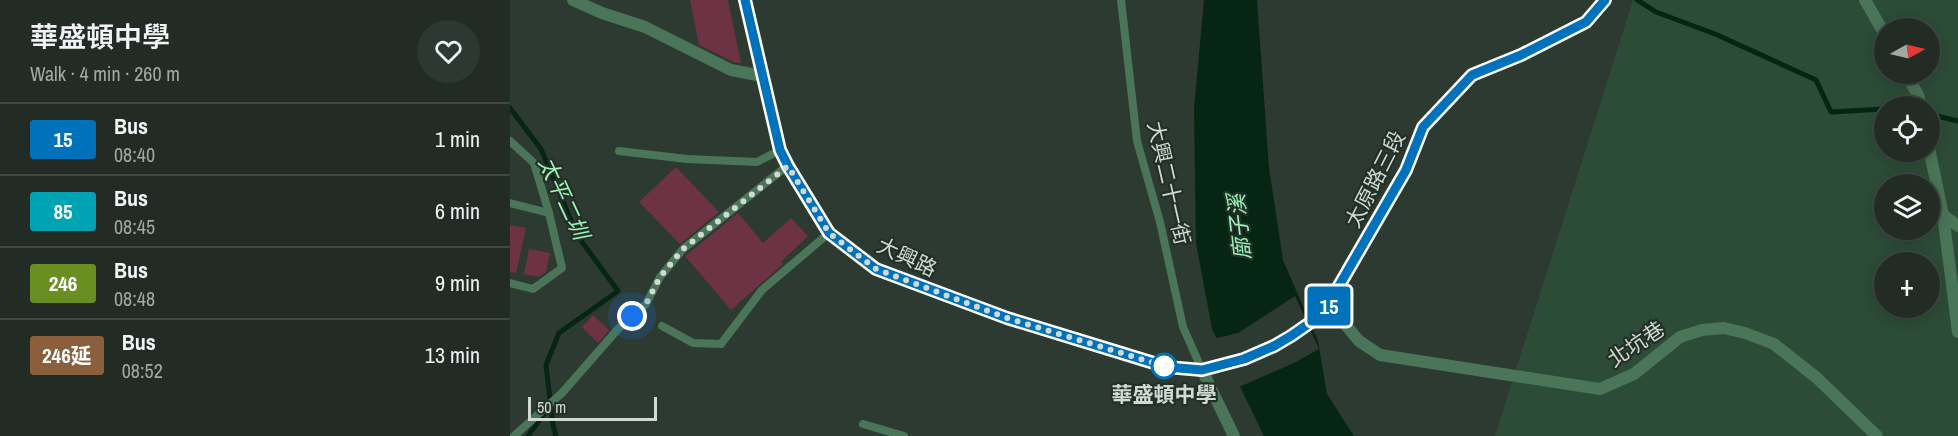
<!DOCTYPE html>
<html lang="en">
<head>
<meta charset="utf-8">
<style>
  :root { --surface:#222c25; --page:#2e3832; --text:#f1f3f6; --muted:#a2a7a7; --line:#3f4842 }
  body { margin:0; font-family:"Archivo Narrow","Noto Sans TC",sans-serif; background:var(--page); color:var(--text); height:100vh; display:flex; flex-direction:column; font-size:22px; white-space:nowrap }
  * { box-sizing:border-box; margin:0 }
  p { font-size:20px; color:var(--muted) }
  .icon { flex:none; width:33px; height:33px; fill:none; stroke:currentColor; stroke-width:2; stroke-linecap:round; stroke-linejoin:round }
  .map { position:relative; flex:1; overflow:hidden }
  .details { display:flex; flex-direction:column; background:var(--surface); width:510px }
  .details>* { flex:none }
  .badge { padding:0 12px; border-radius:4px; font-size:21px; line-height:39px }
  .needle { width:39px; rotate:82deg }
  .buttons { position:absolute; left:1364px; top:18px; display:grid; gap:12px }
  .buttons a { display:grid; place-items:center; width:66px; height:66px; border-radius:50%; background:var(--surface); box-shadow:0 3px 15px #0003,0 0 0 2px var(--line); font-size:30px }
  .scale { position:absolute; left:18px; bottom:15px; width:129px; box-sizing:border-box; padding-left:6px; border:3px solid #d1d9d3; border-top:0; font-size:16px; line-height:21px; white-space:nowrap; color:#d1d9d3; -webkit-text-stroke:4px #233027; paint-order:stroke }
  .you { position:absolute; width:30px; height:30px; margin:-15px; border:4px solid #fff; border-radius:50%; background:#1a73e8; box-shadow:0 0 0 9px #1a73e833 }
  .map>.badge { position:absolute; translate:-50% -50%; box-shadow:0 0 0 3px #fff }
  .round { display:grid; place-items:center; flex:none; width:63px; height:63px; border-radius:32px; background:var(--page) }
  .summary { display:flex; align-items:center; justify-content:space-between; height:102px; padding:0 30px }
  h1 { font-size:28px; font-weight:600; line-height:45px }
  ul { padding:0; list-style:none }
  li { display:flex; align-items:center; gap:18px; height:72px; padding:0 30px; border-top:2px solid var(--line) }
  li div { flex:1 }
  li b { display:block; font-size:22px }
  li em { font-style:normal }
  li .badge { min-width:66px; font-weight:700; text-align:center }
  main { display:flex; flex:1; min-height:0 }
  .map>svg:first-child { display:block }
  .green { fill:#2c4c37; fill-rule:evenodd }
  .water { fill:#062613 }
  .pier { fill:#2d3a31 }
  .lines { fill:none; stroke-linecap:round; stroke-linejoin:round }
  .stream { stroke:#062613; stroke-width:5 }
  .building { fill:#6d3243 }
  .lane { stroke:#4a7558; stroke-width:8 }
  .street { stroke:#4a7558; stroke-width:12 }
  .secondary { stroke:#51976a; stroke-width:12 }
  .line-casing { stroke:#fff; stroke-width:14 }
  .line { stroke:#0072bc; stroke-width:9 }
  .walk { stroke:#d1d9d3; stroke-width:6; stroke-dasharray:0 10.8 }
  .stop-dot { fill:#fff; stroke:#0072bc; stroke-width:3 }
  .labels { text-anchor:middle; dominant-baseline:central; stroke-width:4.5; stroke-linejoin:round; paint-order:stroke }
  .street-label { font-size:21px; fill:#d1d9d3; stroke:#233027 }
  .stop-label { font-size:21px; font-weight:bold; fill:#d1d9d3; stroke:#233027 }
  .water-label { font-size:22px; font-style:italic; fill:#9cf2b8; stroke:#233027 }
</style>
</head>
<body>
<main>
<section class="details">
<div class="summary"><div><h1>華盛頓中學</h1><p>Walk · 4 min · 260 m</p></div><a class="round"><svg class="icon" aria-label="heart" viewBox="0 0 24 24"><path d="M12 20l-8-8c-3-5 5-10 8-4 3-6 11-1 8 4z"/></svg></a></div>
<ul>
<li><span class="badge" style="background:#0072bc;color:#fff">15</span><div><b>Bus</b><p>08:40</p></div><em>1 min</em></li>
<li><span class="badge" style="background:#00a3b4;color:#fff">85</span><div><b>Bus</b><p>08:45</p></div><em>6 min</em></li>
<li><span class="badge" style="background:#6b8e23;color:#fff">246</span><div><b>Bus</b><p>08:48</p></div><em>9 min</em></li>
<li><span class="badge" style="background:#8b5e3c;color:#fff">246延</span><div><b>Bus</b><p>08:52</p></div><em>13 min</em></li>
</ul>
</section>
<div class="map">
<svg width="1448" height="436" viewBox="0 0 1448 436">
  <rect width="100%" height="100%" fill="#2d3a31"/>
  <path class="green" d="M1123 0H1448V436H985ZM1374 28H1419V74H1374ZM1374 106H1419V152H1374ZM1374 184H1419V230H1374ZM1374 262H1419V308H1374Z"/>
  <polygon class="water" points="694,0 747,0 759,168 773,260 808,341 817,394 844,436 754,436 702,329 686,243 684,109"/>
  <polygon class="pier" points="785,296 809,349 786,362 727,388 703,339 728,333"/>
  <g class="lines">
    <g class="stream">
      <polyline points="1127,0 1146,12 1205,34 1306,80 1321,112 1374,109"/>
      <polyline points="0,108 31,149 67,235 108,291 49,333 36,365 43,425 46,436"/>
      <polyline points="1419,114 1448,121"/>
      <polyline points="18,436 36,411"/>
    </g>
  </g>
  <g class="building">
    <polygon points="180,0 218,0 231,63 224,62 189,45"/>
    <polygon points="166,167 209,212 170,244 129,202"/>
    <polygon points="228,213 253,243 281,218 298,236 271,262 273,264 221,310 175,256"/>
    <polygon points="0,225 16,228 6,273 0,272"/>
    <polygon points="19,249 40,253 36,272 29,277 14,274"/>
    <polygon points="83,315 99,330 88,343 72,327"/>
  </g>
  <g class="lines">
    <g class="lane">
      <polyline points="611,0 627,141 650,222 673,327 692,370"/>
      <polyline points="0,141 24,163 39,213 52,268 23,289 0,283"/>
      <polyline points="109,151 177,159 247,162 270,150"/>
      <polyline points="0,203 39,213"/>
      <polyline points="152,326 183,343 211,344 252,290 319,233"/>
      <polyline points="353,424 394,436"/>
      <polyline points="4,436 52,393 108,329 136,304 150,277 173,249 277,166"/>
    </g>
    <g class="street">
      <polyline points="63,0 92,13 135,27 221,70 252,76"/>
      <polyline points="1355,0 1374,33"/>
      <polyline points="1396,74 1408,95 1411,106"/>
      <polyline points="1419,148 1433,215 1448,332"/>
      <polyline points="1433,215 1448,226"/>
      <polyline points="817,311 835,324 849,341 870,355 1090,389 1124,374 1170,337 1192,330 1214,328 1235,333 1264,344 1307,378 1367,436"/>
      <polyline points="692,370 724,436"/>
    </g>
    <polyline class="secondary" points="235,0 270,150 277,166 319,233 366,269 497,318 657,367 692,370 734,359 764,346 781,336 817,311 826,291 896,170 913,127 962,75 1011,55 1075,22 1095,0"/>
  </g>
  <g class="lines">
    <defs>
      <polyline id="line" points="235,0 270,150 278,166 319,233 366,269 497,318 657,367 692,370 734,359 764,346 781,336 817,311 826,291 896,170 913,127 962,75 1011,55 1076,22 1095,0"/>
    </defs>
    <use href="#line" class="line-casing"/>
    <use href="#line" class="line"/>
    <polyline class="walk" points="122,316 136,304 150,277 173,249 278,166 319,233 366,269 497,318 657,367 654,366"/>
  </g>
  <circle class="stop-dot" cx="654" cy="366" r="12"/>
  <g class="labels">
    <g class="street-label">
      <text transform="translate(865 179) rotate(-63)">太原路三段</text>
      <text transform="translate(659 183) rotate(77)">大興二十一街</text>
      <text transform="translate(397 257) rotate(25)">大興路</text>
      <text transform="translate(1126 344) rotate(-34)">北坑巷</text>
    </g>
    <g class="stop-label">
      <text x="654" y="394">華盛頓中學</text>
    </g>
    <g class="water-label">
      <text transform="translate(54 198) rotate(65)">太平二圳</text>
      <text transform="translate(729 227) rotate(-96)">廍子溪</text>
    </g>
  </g>
</svg>
<div class="buttons">
<a><svg class="needle" viewBox="-14 -14 28 28"><path d="M0-13l5 13h-10z" fill="#e53935"/><path d="M0 13l5-13h-10z" fill="#a2a7a7"/></svg></a>
<a><svg class="icon" aria-label="locate" viewBox="0 0 24 24"><circle cx="12" cy="12" r="6"/><path d="M12 2v4M12 18v4M2 12h4M18 12h4"/></svg></a>
<a><svg class="icon" aria-label="layers" viewBox="0 0 24 24"><path d="M12 4l9 5-9 5-9-5zM3 14l9 5 9-5"/></svg></a>
<a>+</a>
</div>
<div class="scale">50 m</div>
<div class="you" style="left:122px;top:316px"></div>
<b class="badge" style="left:819px;top:306px;background:#0072bc;color:#fff">15</b>
</div>
</main>
</body>
</html>
